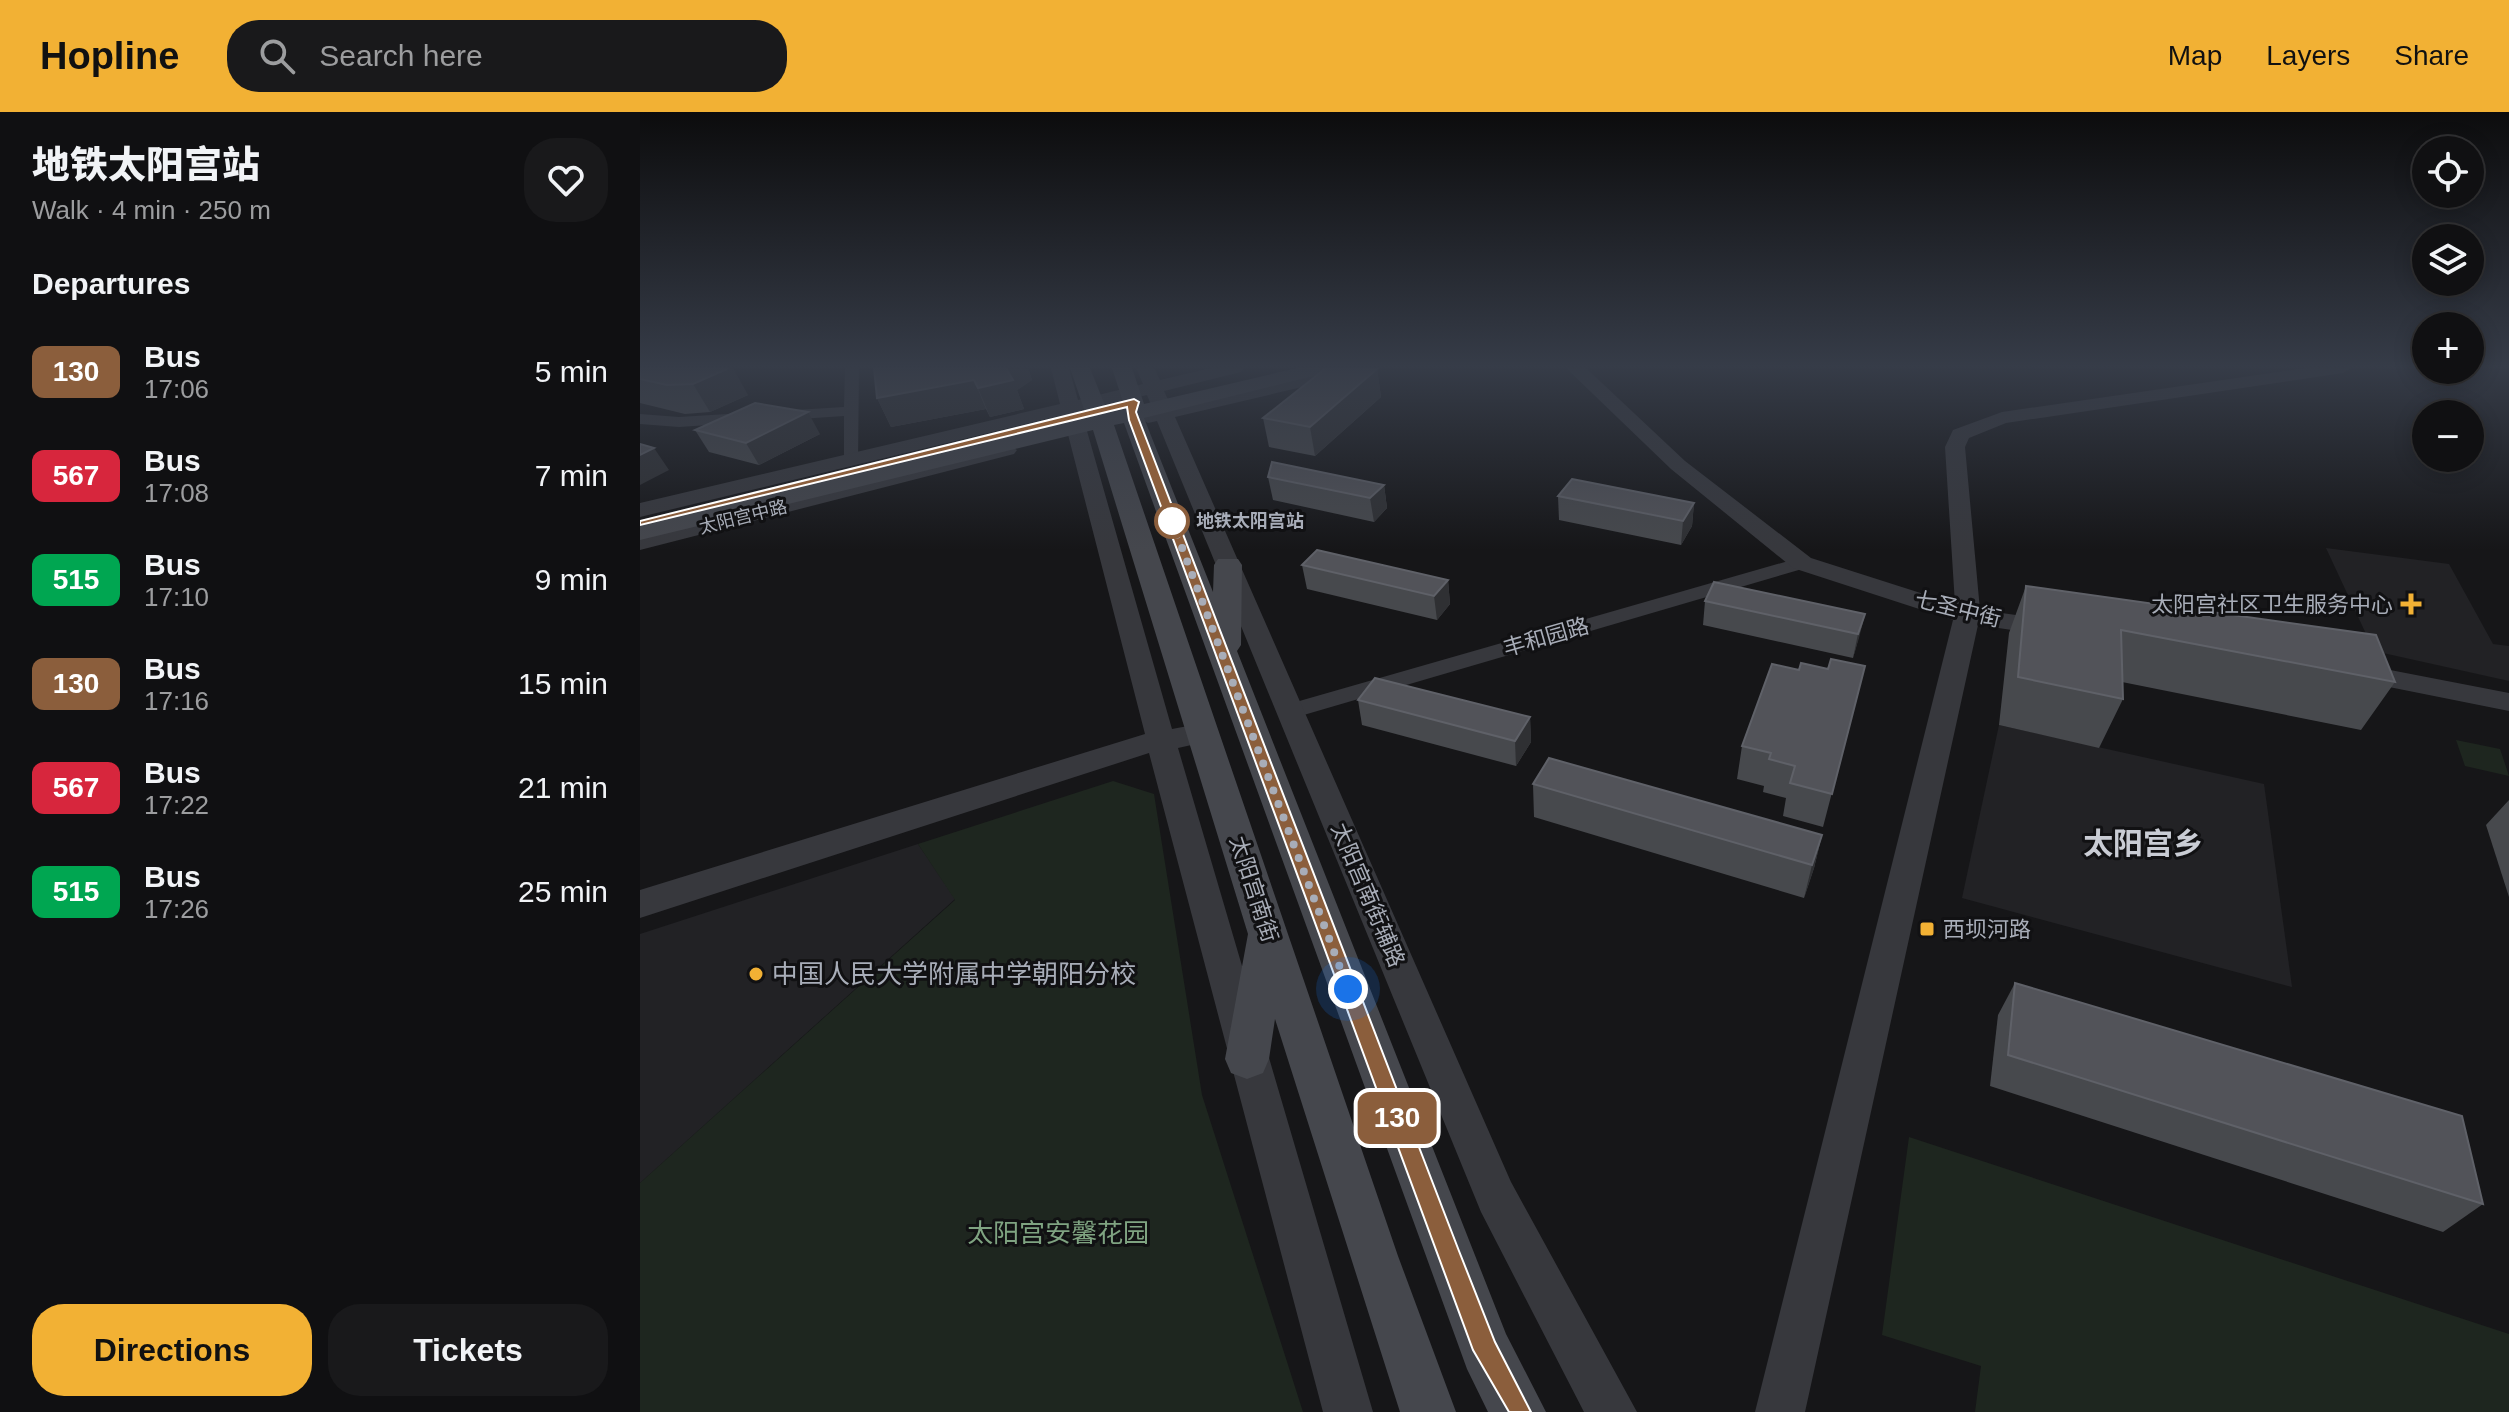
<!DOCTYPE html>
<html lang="en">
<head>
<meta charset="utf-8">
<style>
  :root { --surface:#101012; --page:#19191b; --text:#f1f3f6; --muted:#9c9d9f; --line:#303032; --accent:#f2b134 }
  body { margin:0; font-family:Helvetica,"Noto Sans SC",sans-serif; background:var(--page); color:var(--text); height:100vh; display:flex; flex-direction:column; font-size:30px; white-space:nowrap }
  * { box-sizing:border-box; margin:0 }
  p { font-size:26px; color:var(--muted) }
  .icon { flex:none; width:44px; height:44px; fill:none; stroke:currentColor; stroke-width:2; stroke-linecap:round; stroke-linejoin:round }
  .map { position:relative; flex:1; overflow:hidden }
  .side { display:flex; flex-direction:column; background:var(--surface); width:640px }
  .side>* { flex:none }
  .badge { padding:0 16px; border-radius:12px; font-size:28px; line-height:52px }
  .fabs { position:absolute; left:1772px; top:24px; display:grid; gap:16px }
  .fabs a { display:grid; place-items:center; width:72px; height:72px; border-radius:50%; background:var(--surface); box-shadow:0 4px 20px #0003,0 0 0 2px var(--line); font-size:40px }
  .you { position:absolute; width:40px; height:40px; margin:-20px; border:6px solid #fff; border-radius:50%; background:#1a73e8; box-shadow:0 0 0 12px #1a73e833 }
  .map>.badge { position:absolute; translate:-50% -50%; box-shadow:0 0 0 4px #fff }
  h2 { padding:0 32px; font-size:30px; line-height:72px }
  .round { display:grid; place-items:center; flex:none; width:84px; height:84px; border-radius:32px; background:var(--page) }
  .overview { display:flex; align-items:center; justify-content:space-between; height:136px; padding:0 32px }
  h1 { font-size:38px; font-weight:800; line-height:60px }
  .primary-button { display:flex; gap:16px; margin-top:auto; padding:16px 32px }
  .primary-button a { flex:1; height:92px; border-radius:32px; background:var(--accent); color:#111; font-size:32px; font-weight:800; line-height:92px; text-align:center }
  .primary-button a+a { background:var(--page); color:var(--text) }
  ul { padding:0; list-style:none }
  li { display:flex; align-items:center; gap:24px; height:104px; padding:0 32px }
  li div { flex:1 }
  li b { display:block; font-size:30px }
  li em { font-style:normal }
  li .badge { min-width:88px; font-weight:700; text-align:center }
  header { display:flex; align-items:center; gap:48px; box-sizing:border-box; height:112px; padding:0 40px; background:var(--accent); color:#111 }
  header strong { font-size:38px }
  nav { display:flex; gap:44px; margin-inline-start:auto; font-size:28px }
  .search { width:560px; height:72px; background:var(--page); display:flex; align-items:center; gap:20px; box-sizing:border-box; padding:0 28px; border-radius:32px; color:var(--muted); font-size:30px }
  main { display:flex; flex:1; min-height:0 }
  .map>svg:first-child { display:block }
  .built { fill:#222225 }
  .green { fill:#1e261f }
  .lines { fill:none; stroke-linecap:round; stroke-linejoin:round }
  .minor { fill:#37383d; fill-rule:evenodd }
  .tertiary { fill:#37383d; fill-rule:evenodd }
  .secondary { fill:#45474d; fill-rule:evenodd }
  .wall { fill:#47494d }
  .shaded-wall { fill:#2f3033 }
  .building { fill:#525359; stroke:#5f6168; stroke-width:2 }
  .line { fill:#8b5e3c; stroke:#fff; stroke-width:2 }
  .walk { stroke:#a8adb8; stroke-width:8; stroke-dasharray:0 14.4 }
  .stop-dot { fill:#fff; stroke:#8b5e3c; stroke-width:4 }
  .poi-dot { fill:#f2b134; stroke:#111113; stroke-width:3 }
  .labels { text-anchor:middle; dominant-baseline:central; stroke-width:6; stroke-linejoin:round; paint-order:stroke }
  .far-street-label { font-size:18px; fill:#a8adb8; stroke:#111113 }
  .far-stop-label { font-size:18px; font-weight:bold; fill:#a8adb8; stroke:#111113; text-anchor:start }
  .poi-label { font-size:22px; fill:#a8adb8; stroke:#111113; text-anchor:end }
  .street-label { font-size:22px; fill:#a8adb8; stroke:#111113 }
  .near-poi-label { font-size:26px; fill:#a8adb8; stroke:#111113; text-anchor:start }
  .near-park-label { font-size:26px; fill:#7fa381; stroke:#111113 }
  .district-label { font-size:30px; font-weight:bold; fill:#c9ccd4; stroke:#111113 }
</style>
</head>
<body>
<header>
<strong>Hopline</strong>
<div class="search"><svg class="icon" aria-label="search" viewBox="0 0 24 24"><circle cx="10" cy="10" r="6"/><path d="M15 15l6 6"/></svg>Search here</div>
<nav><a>Map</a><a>Layers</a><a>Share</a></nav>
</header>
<main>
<section class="side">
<div class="overview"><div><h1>地铁太阳宫站</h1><p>Walk · 4 min · 250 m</p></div><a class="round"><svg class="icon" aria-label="heart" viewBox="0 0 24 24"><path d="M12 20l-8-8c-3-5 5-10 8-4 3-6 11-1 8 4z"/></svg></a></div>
<h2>Departures</h2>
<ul>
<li><span class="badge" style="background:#8b5e3c;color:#fff">130</span><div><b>Bus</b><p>17:06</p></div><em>5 min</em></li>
<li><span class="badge" style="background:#d7263d;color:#fff">567</span><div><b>Bus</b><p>17:08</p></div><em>7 min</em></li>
<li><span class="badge" style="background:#00a651;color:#fff">515</span><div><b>Bus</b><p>17:10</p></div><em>9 min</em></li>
<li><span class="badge" style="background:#8b5e3c;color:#fff">130</span><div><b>Bus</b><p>17:16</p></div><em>15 min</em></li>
<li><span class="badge" style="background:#d7263d;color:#fff">567</span><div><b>Bus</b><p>17:22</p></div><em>21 min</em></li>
<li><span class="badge" style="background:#00a651;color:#fff">515</span><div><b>Bus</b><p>17:26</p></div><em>25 min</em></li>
</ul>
<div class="primary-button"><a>Directions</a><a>Tickets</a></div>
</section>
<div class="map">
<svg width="1869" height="1300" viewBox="0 0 1869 1300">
  <rect width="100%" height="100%" fill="#161618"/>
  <g class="built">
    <polygon points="1686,436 1809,452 1853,532 1869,534 1869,569 1734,539"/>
    <polygon points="1359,613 1624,672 1652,875 1322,786"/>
    <polygon points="278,732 315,787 0,1071 0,822"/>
  </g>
  <g class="green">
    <polygon points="1816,628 1860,637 1869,664 1825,654"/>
    <polygon points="473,669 514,682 562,983 663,1300 0,1300 0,1071 315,788 278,732"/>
    <polygon points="1269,1025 1869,1222 1869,1300 1335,1300 1341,1254 1242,1223"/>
  </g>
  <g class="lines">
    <g class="minor">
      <polygon points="205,256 219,256 218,351 206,351 204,347 204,304 39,315 0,312 0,302 39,305 204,295"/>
      <polygon points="1162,445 1172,451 1169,455 650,607 639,599 642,594"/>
    </g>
    <g class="tertiary">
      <polygon points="411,256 429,256 438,288 503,272 496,256 514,256 520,268 571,256 604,256 601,260 524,279 531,294 696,256 729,256 726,260 535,305 871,1070 997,1300 944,1300 841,1100 517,309 508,311 498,305 513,298 507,283 441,298 532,617 564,611 574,614 579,621 574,628 538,636 733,1300 683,1300 509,641 0,806 0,778 505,622 423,303 0,405 0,391 420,292"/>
      <polygon points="926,256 946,256 1045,349 1171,446 1315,492 1305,335 1313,318 1362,300 1665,256 1712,256 1703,261 1366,311 1329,326 1325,335 1340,498 1413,508 1426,516 1413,524 1338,513 1165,1300 1115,1300 1313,508 1153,456 1031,357"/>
      <polygon points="367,332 377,338 374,342 0,438 0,424"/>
      <polygon points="1714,551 1869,581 1869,599 1704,566 1700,560 1704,554"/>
    </g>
    <polygon class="secondary" points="430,256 450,256 468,301 481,298 483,290 472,256 492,256 504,292 657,256 693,256 690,260 504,306 573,480 574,453 578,447 598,447 602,453 601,533 597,539 866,1222 906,1300 848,1300 827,1257 484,311 474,313 758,1144 816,1300 760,1300 635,907 629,947 623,961 607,967 591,961 585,947 608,822 453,318 0,428 0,412 447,306"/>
  </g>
  <g class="wall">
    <polygon points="0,256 108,283 70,300 45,302 0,291"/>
    <polygon points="234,256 388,256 392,268 377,278 384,297 350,305 346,297 251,315 237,286"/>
    <polygon points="737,257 741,285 675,344 629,335 623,306"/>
    <polygon points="55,318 180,322 119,353 69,340"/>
    <polygon points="628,365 744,373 747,396 734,410 633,388"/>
    <polygon points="918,384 1054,391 1052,414 1041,433 919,408"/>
    <polygon points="662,453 808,468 810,492 797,508 667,477"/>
    <polygon points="1386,474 1755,570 1721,618 1482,570 1483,587 1459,636 1359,613 1369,521"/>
    <polygon points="1065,489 1225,502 1213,546 1063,513"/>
    <polygon points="1225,554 1183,715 1143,704 1146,686 1123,680 1124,674 1097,667 1102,634 1159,558"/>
    <polygon points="718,588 890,605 891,630 876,654 722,613"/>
    <polygon points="893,672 1182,723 1174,756 1164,786 894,705"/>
    <polygon points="1869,688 1869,785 1846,713"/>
    <polygon points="1375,871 1843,1092 1803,1120 1350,974 1358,903"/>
  </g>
  <g class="shaded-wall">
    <polygon points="89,256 93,256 108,283 70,300 53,272"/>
    <polygon points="364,256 388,256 392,268 377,278 384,297 350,305 338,276"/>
    <polygon points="737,257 741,285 675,344 670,315"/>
    <polygon points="334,268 346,297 251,315 237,286"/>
    <polygon points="168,300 180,322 119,353 106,331"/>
    <polygon points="14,336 29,358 0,373 0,343"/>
    <polygon points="744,373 747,396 734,410 730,386"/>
    <polygon points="1054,391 1052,414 1041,433 1043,409"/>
    <polygon points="808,468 810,492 797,508 794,484"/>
    <polygon points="1225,502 1219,526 1213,546 1218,522"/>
    <polygon points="890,605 891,630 876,654 875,629"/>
    <polygon points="1182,723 1174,756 1164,786 1172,753"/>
  </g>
  <g class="building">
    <polygon points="0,256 89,256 53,272 27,273 0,267"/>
    <polygon points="234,256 366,256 373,268 338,276 334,268 237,286"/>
    <polygon points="686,256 737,257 670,315 623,306"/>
    <polygon points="115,291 168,300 106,331 55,318"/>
    <polygon points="0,332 14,336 0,343"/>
    <polygon points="632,350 744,373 730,386 628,365"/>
    <polygon points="932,367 1054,391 1043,409 918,384"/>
    <polygon points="677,438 808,468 794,484 662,453"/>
    <polygon points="1074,470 1225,502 1218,522 1065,489"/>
    <polygon points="1386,474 1736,523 1755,570 1481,518 1483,587 1378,565"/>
    <polygon points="1191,547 1225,554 1192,682 1150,671 1155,654 1129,647 1131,641 1102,634 1132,552 1159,558 1161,551 1188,557"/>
    <polygon points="735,566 890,605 875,629 718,588"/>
    <polygon points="909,646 1182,723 1172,753 893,672"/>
    <polygon points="1375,871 1822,1004 1843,1092 1368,943"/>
  </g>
  <linearGradient id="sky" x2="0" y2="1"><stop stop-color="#0c0c0d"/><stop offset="0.58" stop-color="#363c48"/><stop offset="1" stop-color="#363c48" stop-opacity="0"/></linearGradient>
  <rect width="1869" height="438" fill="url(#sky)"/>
  <polygon class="line" points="494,287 499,290 496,300 499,308 819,1139 855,1230 891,1300 869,1300 833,1238 489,308 487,295 0,413 0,409"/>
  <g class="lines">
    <polyline class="walk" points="532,409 708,877"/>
  </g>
  <circle class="stop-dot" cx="532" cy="409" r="16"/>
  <g class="poi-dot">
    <path d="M1767 480h8v8h8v8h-8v8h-8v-8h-8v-8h8z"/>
    <rect x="1279" y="809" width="16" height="16" rx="4"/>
    <circle cx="116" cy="862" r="8"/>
  </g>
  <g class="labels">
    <g class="far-street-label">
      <text transform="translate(103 405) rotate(-14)">太阳宫中路</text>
    </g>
    <g class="far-stop-label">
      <text x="556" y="409">地铁太阳宫站</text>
    </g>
    <g class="poi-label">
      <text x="1753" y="492">太阳宫社区卫生服务中心</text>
      <text x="1303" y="817" text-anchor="start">西坝河路</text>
    </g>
    <g class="street-label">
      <text transform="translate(1318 497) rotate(14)">七圣中街</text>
      <text transform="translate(906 525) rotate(-16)">丰和园路</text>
      <text transform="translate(614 777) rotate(72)">太阳宫南街</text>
      <text transform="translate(728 783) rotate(67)">太阳宫南街辅路</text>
    </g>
    <g class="near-poi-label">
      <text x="132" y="862">中国人民大学附属中学朝阳分校</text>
    </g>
    <g class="near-park-label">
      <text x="418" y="1121">太阳宫安馨花园</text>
    </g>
    <g class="district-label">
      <text x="1503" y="731">太阳宫乡</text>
    </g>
  </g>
</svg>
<div class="fabs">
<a><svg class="icon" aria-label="locate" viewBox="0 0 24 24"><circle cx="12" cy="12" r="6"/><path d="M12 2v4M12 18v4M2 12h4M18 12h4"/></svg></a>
<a><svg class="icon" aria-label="layers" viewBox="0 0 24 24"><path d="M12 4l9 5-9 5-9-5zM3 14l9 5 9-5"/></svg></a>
<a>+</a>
<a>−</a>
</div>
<div class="you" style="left:708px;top:877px"></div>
<b class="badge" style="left:757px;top:1006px;background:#8b5e3c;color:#fff">130</b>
</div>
</main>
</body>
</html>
